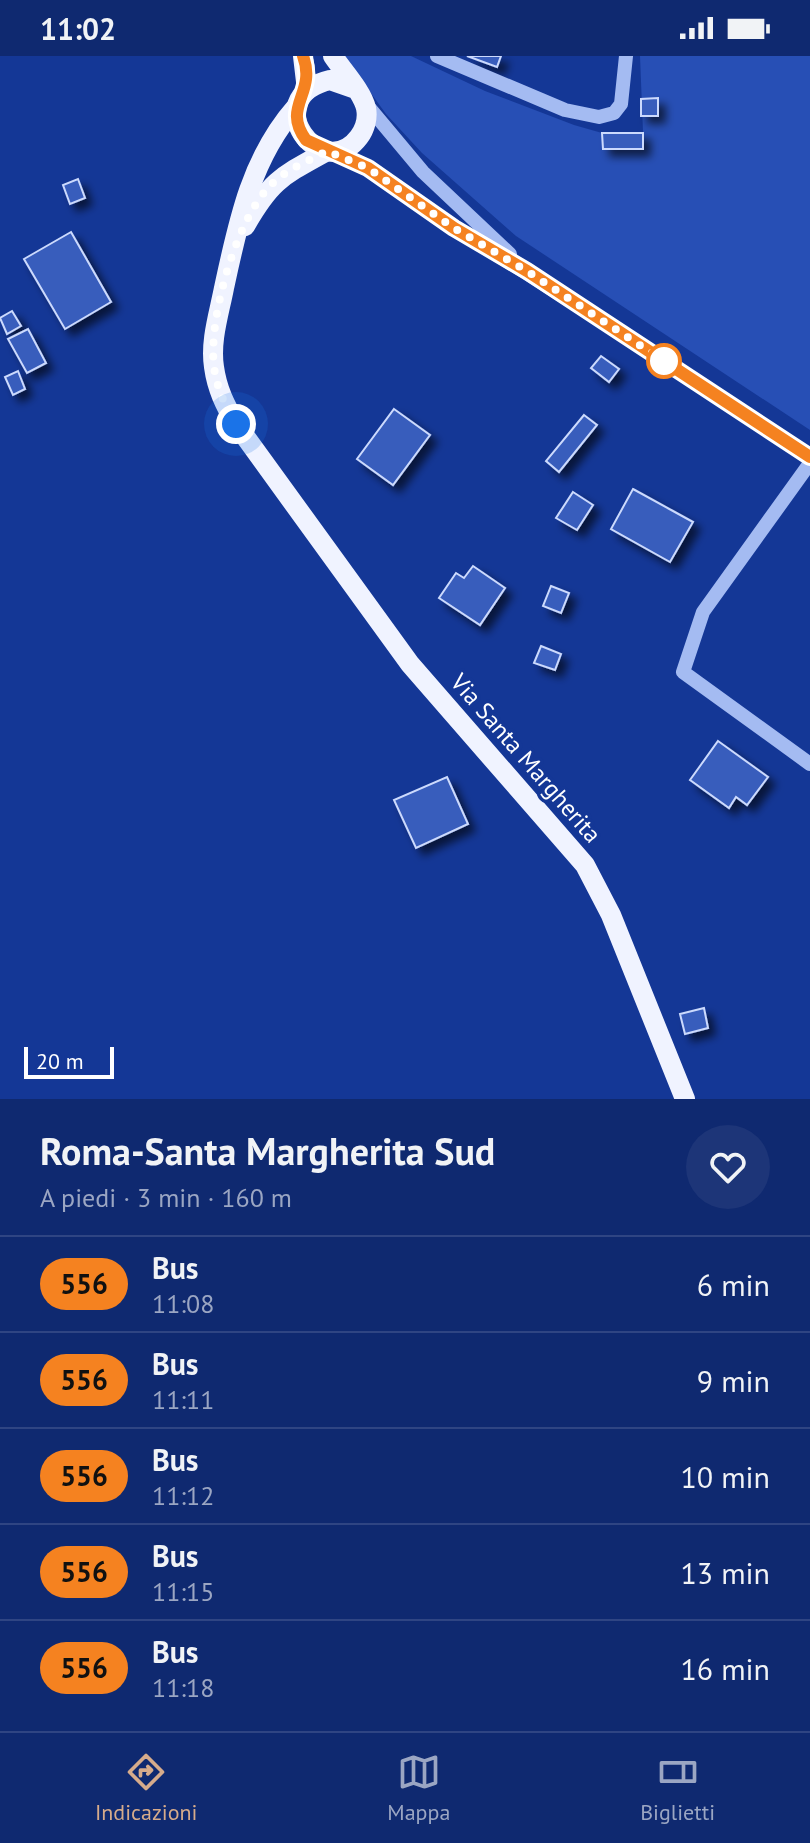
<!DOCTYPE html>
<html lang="it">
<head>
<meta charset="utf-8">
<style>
  :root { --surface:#0f2970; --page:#1d3578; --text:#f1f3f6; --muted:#9ba6c3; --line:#2f4583; --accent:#d6ab8b }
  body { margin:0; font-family:"PT Sans",sans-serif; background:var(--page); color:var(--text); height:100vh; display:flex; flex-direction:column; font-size:30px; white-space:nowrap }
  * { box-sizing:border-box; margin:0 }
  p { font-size:26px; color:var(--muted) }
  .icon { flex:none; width:44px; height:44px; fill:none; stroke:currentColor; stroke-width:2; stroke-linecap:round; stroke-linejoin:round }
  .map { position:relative; height:1043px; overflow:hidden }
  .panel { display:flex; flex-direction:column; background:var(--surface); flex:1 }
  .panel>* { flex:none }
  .badge { padding:0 16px; border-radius:26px; font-size:28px; line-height:52px }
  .scale { position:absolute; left:24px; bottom:20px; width:90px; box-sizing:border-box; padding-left:8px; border:4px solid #fff; border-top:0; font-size:22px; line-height:28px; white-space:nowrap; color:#fff; -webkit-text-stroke:6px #143796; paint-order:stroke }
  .you { position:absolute; width:40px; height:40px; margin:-20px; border:6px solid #fff; border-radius:50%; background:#1a73e8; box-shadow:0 0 0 12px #1a73e833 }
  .map>.badge { position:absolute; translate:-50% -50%; box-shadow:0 0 0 4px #fff }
  .round { display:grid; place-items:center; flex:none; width:84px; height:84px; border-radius:42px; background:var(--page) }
  .head { display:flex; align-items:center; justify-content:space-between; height:136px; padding:0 40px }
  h1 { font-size:38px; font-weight:800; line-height:60px }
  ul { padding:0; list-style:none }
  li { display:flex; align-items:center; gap:24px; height:96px; padding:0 40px; border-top:2px solid var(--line) }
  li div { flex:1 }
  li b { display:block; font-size:30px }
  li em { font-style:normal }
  li .badge { min-width:88px; font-weight:700; text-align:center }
  .status { display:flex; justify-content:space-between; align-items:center; height:56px; padding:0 40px; background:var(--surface); direction:ltr }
  .status svg { height:22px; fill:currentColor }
  .dock { display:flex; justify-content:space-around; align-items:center; height:112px; border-top:2px solid var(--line); background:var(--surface); font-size:22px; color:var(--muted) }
  .dock a { display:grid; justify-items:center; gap:4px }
  .dock .selected { color:var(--accent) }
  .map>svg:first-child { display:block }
  .green { fill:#274fb5 }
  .building { fill:#385dbc; stroke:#ccdafd; stroke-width:2; filter:url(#shadow) }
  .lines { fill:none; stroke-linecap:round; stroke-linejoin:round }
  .minor { stroke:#a4bbf2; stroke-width:14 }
  .major { stroke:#f0f3ff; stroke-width:20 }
  .line-casing { stroke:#fff; stroke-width:18 }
  .line { stroke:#f58220; stroke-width:12 }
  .walk { stroke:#fff; stroke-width:8; stroke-dasharray:0 14.4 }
  .stop-dot { fill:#fff; stroke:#f58220; stroke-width:4 }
  .labels { text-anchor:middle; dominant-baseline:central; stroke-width:7; stroke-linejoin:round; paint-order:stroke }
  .street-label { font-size:24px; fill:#fff; stroke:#143796 }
</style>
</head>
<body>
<div class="status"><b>11:02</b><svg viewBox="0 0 49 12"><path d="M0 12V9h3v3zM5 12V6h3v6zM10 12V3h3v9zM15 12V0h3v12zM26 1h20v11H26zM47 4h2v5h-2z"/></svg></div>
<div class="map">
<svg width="810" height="1043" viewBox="0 0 810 1043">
  <defs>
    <filter id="shadow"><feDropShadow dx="7" dy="7" stdDeviation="4" flood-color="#0009"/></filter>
  </defs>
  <rect width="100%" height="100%" fill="#143796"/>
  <polygon class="green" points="344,0 411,0 485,35 574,69 602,77 643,76 640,0 810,0 810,374 516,180 422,97 386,58"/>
  <g class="building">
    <polygon points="467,0 501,0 497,11"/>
    <polygon points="658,42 658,60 641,60 641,43"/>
    <polygon points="602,77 643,77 643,93 603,93"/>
    <polygon points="78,123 85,142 70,148 63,129"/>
    <polygon points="71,176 111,246 65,273 24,203"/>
    <polygon points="12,255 21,270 7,278 0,262"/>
    <polygon points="28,273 46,307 27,317 8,283"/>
    <polygon points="601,300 619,313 609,326 591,312"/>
    <polygon points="18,315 25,333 13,339 5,321"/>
    <polygon points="394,353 430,379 393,429 357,403"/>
    <polygon points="584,359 597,369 559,416 546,405"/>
    <polygon points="633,433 693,466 670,506 611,473"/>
    <polygon points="573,436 593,449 577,474 556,462"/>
    <polygon points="473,510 505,532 480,569 439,542 456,517 464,522"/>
    <polygon points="551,530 569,537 561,557 543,550"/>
    <polygon points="541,590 561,598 555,614 534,607"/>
    <polygon points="718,685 768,721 747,749 736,741 729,752 690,724"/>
    <polygon points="447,721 468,768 416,792 394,744"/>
    <polygon points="704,952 708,972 685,978 680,958"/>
  </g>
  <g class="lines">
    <g class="minor">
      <polyline points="437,0 565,54 599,61 614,57 621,48 626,0"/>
      <polyline points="367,49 423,116 510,198"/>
      <path d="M333 95C378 116 414 147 456 173 575 247 693 324 810 401"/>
      <polyline points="810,407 703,556 683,616 810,708"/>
    </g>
    <g class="major">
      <polyline points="303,0 307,34"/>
      <path d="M333 0C343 15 362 35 366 52 368 62 365 73 359 81 322 130 255 42 330 24L353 32"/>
      <path d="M296 51C251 102 238 167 224 232 219 258 210 285 214 311 217 333 225 349 236 368L410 608 585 809 611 859 685 1043"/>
      <path d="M245 170C271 124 282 120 327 95"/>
    </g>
  </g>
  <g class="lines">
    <defs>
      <path id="line" d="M303 0C317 38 281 50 306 84L368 112 454 172 527 215 810 401"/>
    </defs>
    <use href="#line" class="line-casing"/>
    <use href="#line" class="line"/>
    <path class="walk" d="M236 368C225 349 217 333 214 311 208 263 236 165 269 131 284 114 307 106 327 95L368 112 454 172 527 215 664 305"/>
  </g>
  <circle class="stop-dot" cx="664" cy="305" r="16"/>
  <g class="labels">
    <g class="street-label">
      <text transform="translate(526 702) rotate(49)">Via Santa Margherita</text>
    </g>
  </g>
</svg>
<div class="scale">20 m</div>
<div class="you" style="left:236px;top:368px"></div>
</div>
<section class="panel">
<div class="head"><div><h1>Roma-Santa Margherita Sud</h1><p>A piedi · 3 min · 160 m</p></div><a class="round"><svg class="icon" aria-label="heart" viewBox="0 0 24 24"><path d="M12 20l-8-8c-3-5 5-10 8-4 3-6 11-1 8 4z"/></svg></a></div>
<ul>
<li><span class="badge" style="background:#f58220;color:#111">556</span><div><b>Bus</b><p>11:08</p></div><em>6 min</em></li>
<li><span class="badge" style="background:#f58220;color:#111">556</span><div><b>Bus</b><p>11:11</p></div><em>9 min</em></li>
<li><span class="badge" style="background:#f58220;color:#111">556</span><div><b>Bus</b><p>11:12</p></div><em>10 min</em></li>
<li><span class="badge" style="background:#f58220;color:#111">556</span><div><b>Bus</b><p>11:15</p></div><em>13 min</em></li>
<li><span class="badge" style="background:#f58220;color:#111">556</span><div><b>Bus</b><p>11:18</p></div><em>16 min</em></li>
</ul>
</section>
<nav class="dock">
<a class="selected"><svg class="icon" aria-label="directions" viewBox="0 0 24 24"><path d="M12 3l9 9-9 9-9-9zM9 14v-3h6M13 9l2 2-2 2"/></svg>Indicazioni</a>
<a><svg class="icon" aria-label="map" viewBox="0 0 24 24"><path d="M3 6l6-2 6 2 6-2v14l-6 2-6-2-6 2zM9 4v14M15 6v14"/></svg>Mappa</a>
<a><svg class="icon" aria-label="tickets" viewBox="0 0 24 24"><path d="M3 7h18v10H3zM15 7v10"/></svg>Biglietti</a>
</nav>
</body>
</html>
